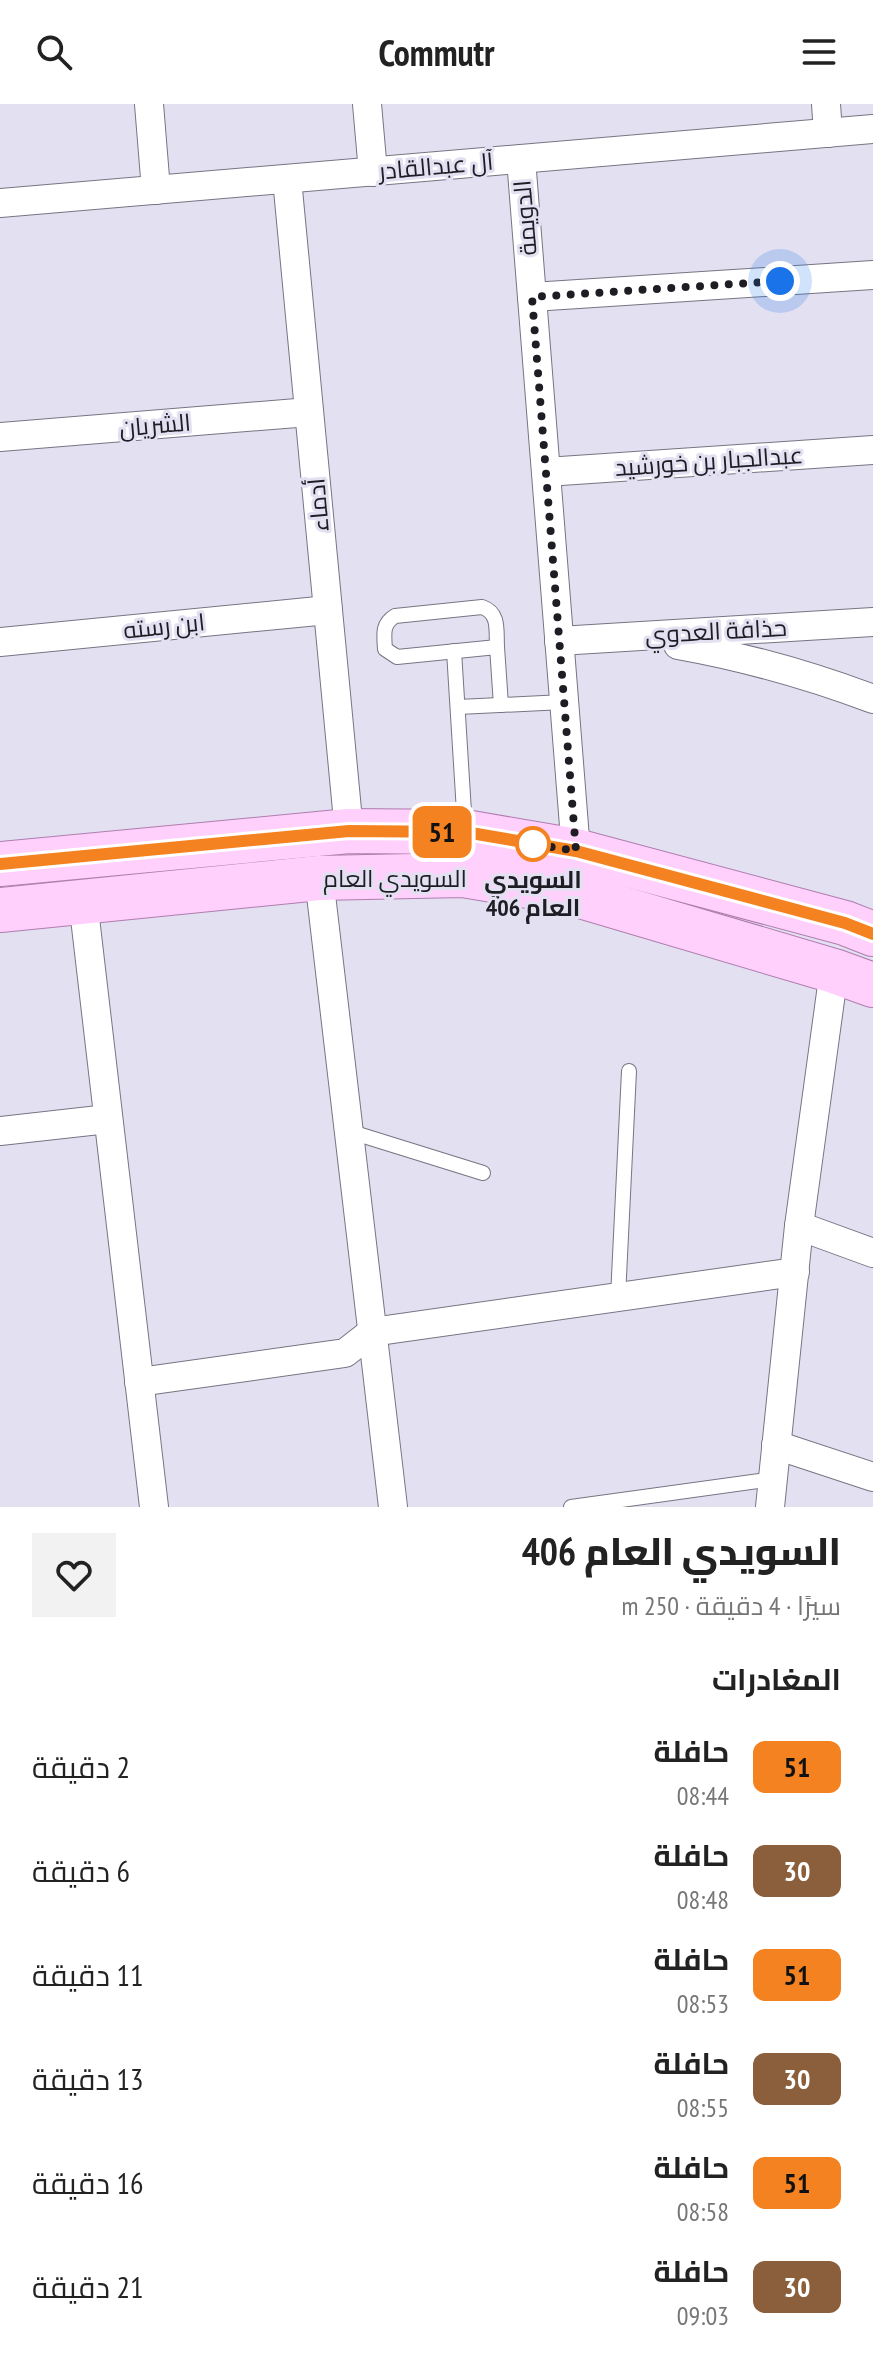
<!DOCTYPE html>
<html lang="ar">
<head>
<meta charset="utf-8">
<style>
  :root { --surface:#fff; --page:#f2f2f2; --text:#222; --muted:#767676 }
  body { margin:0; font-family:"PT Sans Narrow",Cairo,sans-serif; background:var(--page); color:var(--text); direction:rtl; height:100vh; display:flex; flex-direction:column; font-size:30px; white-space:nowrap }
  * { box-sizing:border-box; margin:0 }
  p { font-size:26px; color:var(--muted) }
  .icon { flex:none; width:44px; height:44px; fill:none; stroke:currentColor; stroke-width:2; stroke-linecap:round; stroke-linejoin:round }
  .map { position:relative; height:1403px; overflow:hidden; direction:ltr }
  .side { display:flex; flex-direction:column; background:var(--surface); flex:1 }
  .side>* { flex:none }
  .badge { padding:0 16px; border-radius:12px; font-size:28px; line-height:52px }
  .you { position:absolute; width:40px; height:40px; margin:-20px; border:6px solid #fff; border-radius:50%; background:#1a73e8; box-shadow:0 0 0 12px #1a73e833 }
  .map>.badge { position:absolute; translate:-50% -50%; box-shadow:0 0 0 4px #fff }
  h2 { padding:0 32px; font-size:30px; line-height:72px }
  .round { display:grid; place-items:center; flex:none; width:84px; height:84px; border-radius:0px; background:var(--page) }
  .summary { display:flex; align-items:center; justify-content:space-between; height:136px; padding:0 32px }
  h1 { font-size:38px; font-weight:800; line-height:60px }
  ul { padding:0; list-style:none }
  li { display:flex; align-items:center; gap:24px; height:104px; padding:0 32px }
  li div { flex:1 }
  li b { display:block; font-size:30px }
  li em { font-style:normal }
  li .badge { min-width:88px; font-weight:700; text-align:center }
  header { display:flex; justify-content:space-between; align-items:center; height:104px; padding:0 32px; background:var(--surface); font-size:36px; font-weight:800 }
  .map>svg:first-child { display:block }
  .lines { fill:none; stroke-linecap:round; stroke-linejoin:round }
  .service-casing { stroke:#777483; stroke-width:16 }
  .minor-casing { stroke:#777483; stroke-width:30 }
  .primary-casing { stroke:#b07dae; stroke-width:46 }
  .service { stroke:#fff; stroke-width:14 }
  .minor { stroke:#fff; stroke-width:28 }
  .primary { stroke:#fed0fb; stroke-width:44 }
  .line-casing { stroke:#fff; stroke-width:18 }
  .line { stroke:#f58220; stroke-width:12 }
  .walk { stroke:#1e1d24; stroke-width:8; stroke-dasharray:0 14.4 }
  .stop-dot { fill:#fff; stroke:#f58220; stroke-width:4 }
  .labels { text-anchor:middle; dominant-baseline:central; stroke-width:6; stroke-linejoin:round; paint-order:stroke }
  .street-label { font-size:24px; fill:#1e1d24; stroke:#e3e0f2 }
  .stop-label { font-size:24px; font-weight:bold; fill:#1e1d24; stroke:#e3e0f2 }
</style>
</head>
<body>
<header><svg class="icon" aria-label="menu" viewBox="0 0 24 24"><path d="M4 6h16M4 12h16M4 18h16"/></svg>Commutr<svg class="icon" aria-label="search" viewBox="0 0 24 24"><circle cx="10" cy="10" r="6"/><path d="M15 15l6 6"/></svg></header>
<div class="map">
<svg width="873" height="1403" viewBox="0 0 873 1403">
  <rect width="100%" height="100%" fill="#e3e0f2"/>
  <g class="lines">
    <defs>
      <g id="service">
        <path d="M497 543C496 527 500 509 482 503L395 512C382 520 384 530 385 545L397 553 497 543 501 601"/>
        <polyline points="454,547 465,724"/>
        <polyline points="458,603 564,598"/>
        <polyline points="348,1027 483,1069"/>
        <polyline points="618,1193 629,967"/>
        <polyline points="571,1403 773,1375"/>
      </g>
      <g id="minor">
        <polyline points="149,0 156,86"/>
        <polyline points="367,0 373,68"/>
        <polyline points="826,0 828,29"/>
        <polyline points="521,55 576,747"/>
        <polyline points="287,75 349,727"/>
        <polyline points="0,99 873,25"/>
        <polyline points="532,193 873,171"/>
        <polyline points="0,333 309,308"/>
        <polyline points="546,368 873,346"/>
        <polyline points="559,537 873,518"/>
        <polyline points="0,538 328,506"/>
        <path d="M678 541C745 553 809 571 873 595"/>
        <polyline points="319,774 393,1403"/>
        <polyline points="83,797 154,1403"/>
        <polyline points="0,1027 108,1015"/>
        <polyline points="799,1122 873,1149"/>
        <polyline points="139,1278 345,1249 372,1228 795,1168"/>
        <polyline points="776,1341 873,1373"/>
        <polyline points="770,1403 799,1122 834,867"/>
      </g>
      <g id="primary">
        <polyline points="0,760 349,727 465,728 576,747 845,819 873,830"/>
        <polyline points="0,806 319,774 463,771 570,789 834,867 873,881"/>
      </g>
    </defs>
    <use href="#service" class="service-casing"/>
    <use href="#minor" class="minor-casing"/>
    <use href="#primary" class="primary-casing"/>
    <use href="#service" class="service"/>
    <use href="#minor" class="minor"/>
    <use href="#primary" class="primary"/>
  </g>
  <g class="lines">
    <defs>
      <polyline id="line" points="0,760 349,727 465,728 576,747 845,819 873,830"/>
    </defs>
    <use href="#line" class="line-casing"/>
    <use href="#line" class="line"/>
    <polyline class="walk" points="533,740 521,738 576,747 532,193 780,177"/>
  </g>
  <circle class="stop-dot" cx="533" cy="740" r="16"/>
  <g class="labels">
    <g class="street-label">
      <text transform="translate(436 62) rotate(-5)">آل عبدالقادر</text>
      <text transform="translate(525 114) rotate(-95)">الدويمة</text>
      <text transform="translate(155 321) rotate(-5)">الشريان</text>
      <text transform="translate(709 357) rotate(-4)">عبدالجبار بن خورشيد</text>
      <text transform="translate(318 401) rotate(-95)">أدماء</text>
      <text transform="translate(164 522) rotate(-6)">ابن رسته</text>
      <text transform="translate(716 527) rotate(-3)">حذافة العدوي</text>
      <text x="395" y="774">السويدي العام</text>
    </g>
    <g class="stop-label">
      <text x="533" y="775">السويدي<tspan x="533" dy="28">العام 406</tspan></text>
    </g>
  </g>
</svg>
<div class="you" style="left:780px;top:177px"></div>
<b class="badge" style="left:442px;top:728px;background:#f58220;color:#111">51</b>
</div>
<section class="side">
<div class="summary"><div><h1>السويدي العام 406</h1><p>سيرًا · 4 دقيقة · 250 m</p></div><a class="round"><svg class="icon" aria-label="heart" viewBox="0 0 24 24"><path d="M12 20l-8-8c-3-5 5-10 8-4 3-6 11-1 8 4z"/></svg></a></div>
<h2>المغادرات</h2>
<ul>
<li><span class="badge" style="background:#f58220;color:#111">51</span><div><b>حافلة</b><p>08:44</p></div><em>2 دقيقة</em></li>
<li><span class="badge" style="background:#8b5e3c;color:#fff">30</span><div><b>حافلة</b><p>08:48</p></div><em>6 دقيقة</em></li>
<li><span class="badge" style="background:#f58220;color:#111">51</span><div><b>حافلة</b><p>08:53</p></div><em>11 دقيقة</em></li>
<li><span class="badge" style="background:#8b5e3c;color:#fff">30</span><div><b>حافلة</b><p>08:55</p></div><em>13 دقيقة</em></li>
<li><span class="badge" style="background:#f58220;color:#111">51</span><div><b>حافلة</b><p>08:58</p></div><em>16 دقيقة</em></li>
<li><span class="badge" style="background:#8b5e3c;color:#fff">30</span><div><b>حافلة</b><p>09:03</p></div><em>21 دقيقة</em></li>
</ul>
</section>
</body>
</html>
